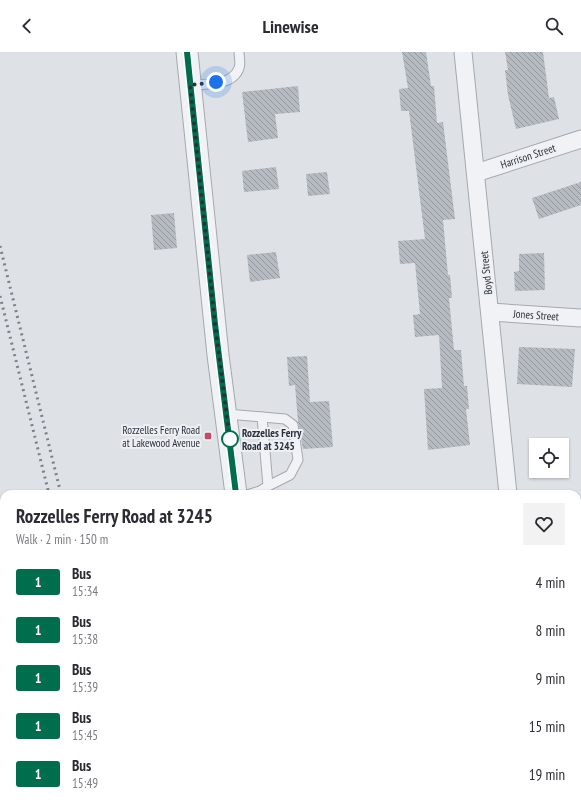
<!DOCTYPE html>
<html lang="en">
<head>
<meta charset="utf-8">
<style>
  :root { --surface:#fff; --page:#f2f2f3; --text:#2b2b33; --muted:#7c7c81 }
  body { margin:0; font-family:"PT Sans Narrow",sans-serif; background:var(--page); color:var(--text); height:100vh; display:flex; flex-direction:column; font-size:15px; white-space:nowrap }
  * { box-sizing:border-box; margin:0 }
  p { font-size:13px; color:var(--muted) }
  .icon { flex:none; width:22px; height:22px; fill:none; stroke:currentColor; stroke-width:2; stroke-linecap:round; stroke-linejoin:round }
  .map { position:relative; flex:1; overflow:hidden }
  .panel { position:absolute; left:0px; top:438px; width:581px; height:316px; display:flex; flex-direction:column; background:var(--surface); border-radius:12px 12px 0 0; box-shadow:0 1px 3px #0004 }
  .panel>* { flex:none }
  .badge { padding:0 8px; border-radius:3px; font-size:14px; line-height:26px }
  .controls { position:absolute; left:529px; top:386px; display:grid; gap:8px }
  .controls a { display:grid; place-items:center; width:40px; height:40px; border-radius:0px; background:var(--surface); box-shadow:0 1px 3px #0004; font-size:20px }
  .you { position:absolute; width:20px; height:20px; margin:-10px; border:3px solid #fff; border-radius:50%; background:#1a73e8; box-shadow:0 0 0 6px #1a73e833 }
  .map>.badge { position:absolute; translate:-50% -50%; box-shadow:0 0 0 2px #fff }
  .round { display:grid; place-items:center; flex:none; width:42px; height:42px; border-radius:0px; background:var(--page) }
  .head { display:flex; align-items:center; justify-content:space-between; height:68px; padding:0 16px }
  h1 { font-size:19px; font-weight:700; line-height:30px }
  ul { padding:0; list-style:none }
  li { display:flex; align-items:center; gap:12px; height:48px; padding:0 16px }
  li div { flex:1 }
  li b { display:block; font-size:15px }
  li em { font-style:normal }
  li .badge { min-width:44px; font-weight:700; text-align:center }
  header { display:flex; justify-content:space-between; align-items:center; height:52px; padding:0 16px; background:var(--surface); font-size:18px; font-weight:700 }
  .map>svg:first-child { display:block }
  .built { fill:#cdd1d8 }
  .building { fill:url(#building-back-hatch) }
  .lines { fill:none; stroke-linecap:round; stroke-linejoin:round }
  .service-casing { stroke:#a4a9b0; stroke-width:11 }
  .minor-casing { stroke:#a4a9b0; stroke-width:19 }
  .tertiary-casing { stroke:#a4a9b0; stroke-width:23 }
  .service { stroke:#f1f2f5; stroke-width:9 }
  .minor { stroke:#f1f2f5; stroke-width:17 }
  .tertiary { stroke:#f1f2f5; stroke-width:21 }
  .rail { stroke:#79828e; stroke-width:3; stroke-dasharray:2 4; stroke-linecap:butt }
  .line-casing { stroke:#fff; stroke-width:9 }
  .line { stroke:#006d4d; stroke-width:6 }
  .walk { stroke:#29303c; stroke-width:4; stroke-dasharray:0 7.2 }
  .poi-dot { fill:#c04f63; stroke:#eef0f4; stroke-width:1.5 }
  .stop-dot { fill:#fff; stroke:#006d4d; stroke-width:2 }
  .labels { text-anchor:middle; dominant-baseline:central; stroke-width:4; stroke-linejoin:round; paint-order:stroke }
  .street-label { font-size:11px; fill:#29303c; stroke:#eef0f4 }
  .poi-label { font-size:11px; fill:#29303c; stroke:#eef0f4; text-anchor:end }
  .stop-label { font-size:11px; font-weight:bold; fill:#29303c; stroke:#eef0f4; text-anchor:start }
</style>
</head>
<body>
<header><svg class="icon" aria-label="back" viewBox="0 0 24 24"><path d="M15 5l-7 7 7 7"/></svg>Linewise<svg class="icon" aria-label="search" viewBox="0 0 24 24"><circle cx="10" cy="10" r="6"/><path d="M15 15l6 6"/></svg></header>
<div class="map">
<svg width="581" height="754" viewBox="0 0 581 754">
  <defs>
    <pattern id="building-back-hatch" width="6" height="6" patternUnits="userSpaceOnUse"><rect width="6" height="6" fill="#b6bbc2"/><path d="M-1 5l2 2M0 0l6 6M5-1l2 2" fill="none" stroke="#94989f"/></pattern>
  </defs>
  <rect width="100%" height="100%" fill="#dee2e6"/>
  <polygon class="built" points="0,468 4,486 4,750 63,750 64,754 0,754"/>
  <g class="building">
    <polygon points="402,0 426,0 431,34 434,34 437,71 443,70 455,167 443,168 448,223 450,223 452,246 449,246 454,298 461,298 464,334 467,334 469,357 466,357 470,393 428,398 424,337 442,336 439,283 415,285 413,263 420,262 415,211 400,212 398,189 425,187 409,59 401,59 399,37 408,36"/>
    <polygon points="505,0 543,0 549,46 554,45 559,67 516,77 508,43 505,18 508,18"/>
    <polygon points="298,34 300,60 275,62 278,86 248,90 242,40"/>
    <polygon points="276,115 279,137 244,140 242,119"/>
    <polygon points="327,120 330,142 308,144 306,122"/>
    <polygon points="581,130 581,153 539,167 532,146"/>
    <polygon points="174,161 177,196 154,198 151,163"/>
    <polygon points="276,200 280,226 250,230 247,203"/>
    <polygon points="544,201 545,238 515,239 514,220 519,219 519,202"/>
    <polygon points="519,295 575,297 572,335 517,332"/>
    <polygon points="307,304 310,350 329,349 333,395 303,397 298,370 295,333 289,334 287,305"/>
  </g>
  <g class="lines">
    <defs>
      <g id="service">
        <path d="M190 33C205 32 233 34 239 16 241 12 239 5 239 0"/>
        <polyline points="227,362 262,365 268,434 260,439 250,442"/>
        <polyline points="262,365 285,367 293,373 298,408 290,423 268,434"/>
      </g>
      <g id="minor">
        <polyline points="463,0 508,442"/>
        <polyline points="476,121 581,87"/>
        <polyline points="490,260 581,266"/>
        <polyline points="577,539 581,540"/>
        <polyline points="100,750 101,754"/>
      </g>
      <g id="tertiary">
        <polyline points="187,0 218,303 236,442"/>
        <polyline points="270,750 270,754"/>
      </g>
    </defs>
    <use href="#service" class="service-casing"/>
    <use href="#minor" class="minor-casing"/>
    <use href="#tertiary" class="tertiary-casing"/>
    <use href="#service" class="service"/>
    <use href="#minor" class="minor"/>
    <use href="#tertiary" class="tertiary"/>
    <g class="rail">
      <polyline points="0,194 61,442"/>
      <polyline points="0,244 49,442"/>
      <polyline points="126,750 127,754"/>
      <polyline points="137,750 138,754"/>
    </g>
  </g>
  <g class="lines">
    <defs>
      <polyline id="line" points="187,0 215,272 236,442"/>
    </defs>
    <use href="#line" class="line-casing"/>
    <use href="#line" class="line"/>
    <polyline class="walk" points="216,30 190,33 215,272 230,389 230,387"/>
  </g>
  <rect class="poi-dot" x="204" y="380" width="8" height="8" rx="2"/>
  <circle class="stop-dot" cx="230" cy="387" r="8"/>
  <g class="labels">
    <g class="street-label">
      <text transform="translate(528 104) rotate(-18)">Harrison Street</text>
      <text transform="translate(486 221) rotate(-96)">Boyd Street</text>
      <text transform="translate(536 263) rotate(4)">Jones Street</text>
    </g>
    <g class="poi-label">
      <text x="200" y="378">Rozzelles Ferry Road<tspan x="200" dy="13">at Lakewood Avenue</tspan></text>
    </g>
    <g class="stop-label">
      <text x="242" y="381">Rozzelles Ferry<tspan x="242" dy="13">Road at 3245</tspan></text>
    </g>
  </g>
</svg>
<div class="controls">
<a><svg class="icon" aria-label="locate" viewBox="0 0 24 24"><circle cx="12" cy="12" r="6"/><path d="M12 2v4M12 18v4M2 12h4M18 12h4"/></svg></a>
</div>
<div class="you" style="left:216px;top:30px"></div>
<section class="panel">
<div class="head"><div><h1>Rozzelles Ferry Road at 3245</h1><p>Walk · 2 min · 150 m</p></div><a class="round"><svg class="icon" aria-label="heart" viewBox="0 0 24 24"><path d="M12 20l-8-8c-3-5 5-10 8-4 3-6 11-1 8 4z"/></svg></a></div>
<ul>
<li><span class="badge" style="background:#006d4d;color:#fff">1</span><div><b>Bus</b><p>15:34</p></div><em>4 min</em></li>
<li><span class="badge" style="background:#006d4d;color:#fff">1</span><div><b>Bus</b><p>15:38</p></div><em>8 min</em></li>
<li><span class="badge" style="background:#006d4d;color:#fff">1</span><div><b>Bus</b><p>15:39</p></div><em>9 min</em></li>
<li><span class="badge" style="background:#006d4d;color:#fff">1</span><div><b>Bus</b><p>15:45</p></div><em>15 min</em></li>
<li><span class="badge" style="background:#006d4d;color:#fff">1</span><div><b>Bus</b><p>15:49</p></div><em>19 min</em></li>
</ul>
</section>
</div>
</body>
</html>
